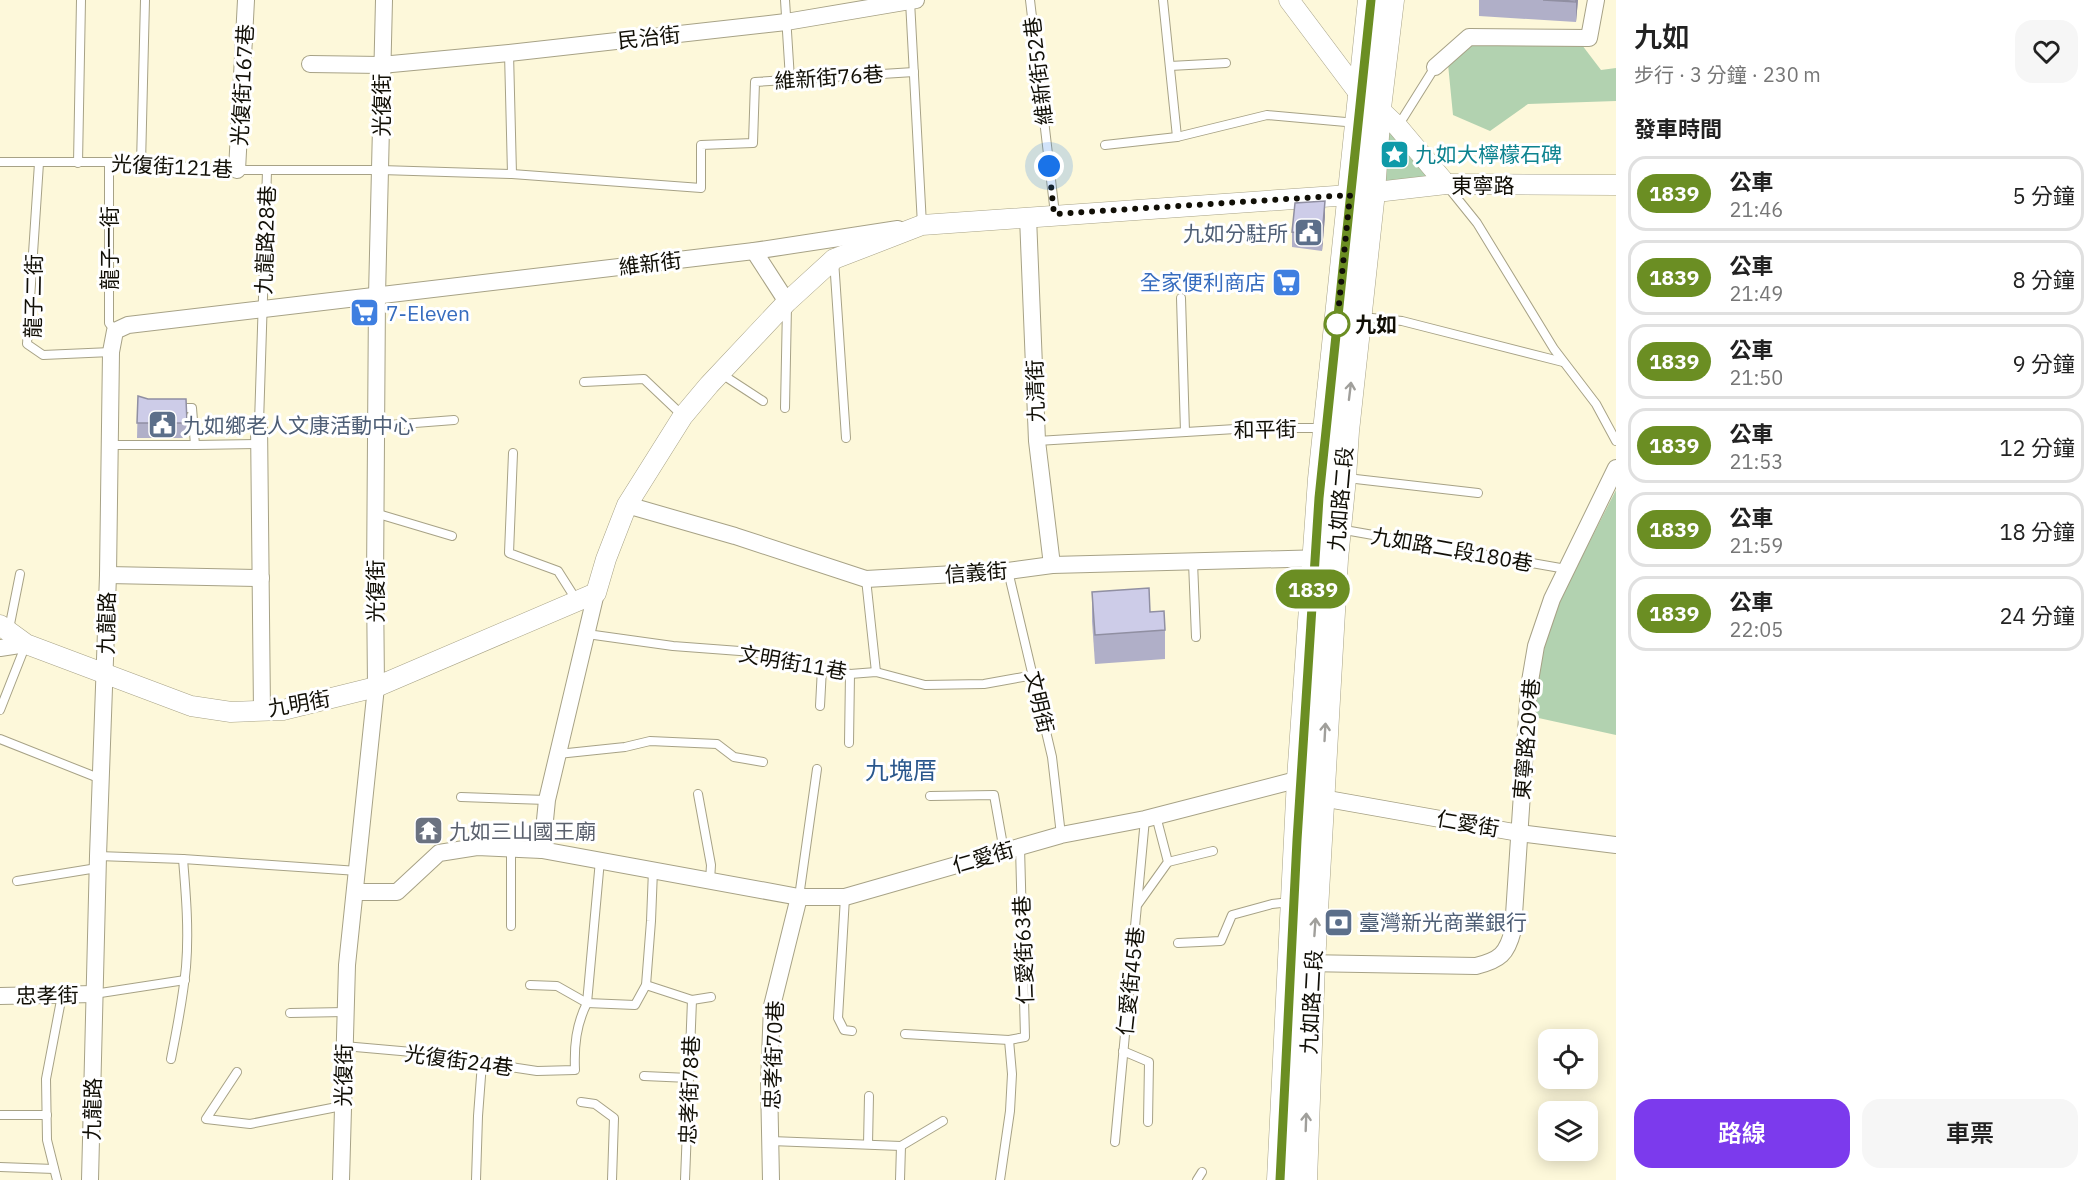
<!DOCTYPE html>
<html lang="zh-TW">
<head>
<meta charset="utf-8">
<style>
  :root { --surface:#fff; --page:#f6f6f6; --text:#222; --muted:#767676; --line:#e0e0e0; --accent:#7c3aed }
  body { margin:0; font-family:"IBM Plex Sans","Noto Sans TC",sans-serif; background:var(--page); color:var(--text); height:100vh; display:flex; flex-direction:column; font-size:22px; white-space:nowrap }
  * { box-sizing:border-box; margin:0 }
  p { font-size:20px; color:var(--muted) }
  .icon { flex:none; width:33px; height:33px; fill:none; stroke:currentColor; stroke-width:2; stroke-linecap:round; stroke-linejoin:round }
  .map { position:relative; flex:1; overflow:hidden }
  .side { display:flex; flex-direction:column; background:var(--surface); width:480px }
  .side>* { flex:none }
  .badge { padding:0 12px; border-radius:20px; font-size:21px; line-height:39px }
  .buttons { position:absolute; left:1538px; top:1029px; display:grid; gap:12px }
  .buttons a { display:grid; place-items:center; width:60px; height:60px; border-radius:12px; background:var(--surface); box-shadow:0 3px 15px #0003; font-size:30px }
  .you { position:absolute; width:30px; height:30px; margin:-15px; border:4px solid #fff; border-radius:50%; background:#1a73e8; box-shadow:0 0 0 9px #1a73e833 }
  .map>.badge { position:absolute; translate:-50% -50%; box-shadow:0 0 0 3px #fff }
  h2 { padding:0 18px; font-size:22px; line-height:54px }
  .round { display:grid; place-items:center; flex:none; width:63px; height:63px; border-radius:18px; background:var(--page) }
  .head { display:flex; align-items:center; justify-content:space-between; height:102px; padding:0 18px }
  h1 { font-size:28px; font-weight:600; line-height:45px }
  .action { display:flex; gap:12px; margin-top:auto; padding:12px 18px }
  .action a { flex:1; height:69px; border-radius:18px; background:var(--accent); color:#fff; font-size:24px; font-weight:600; line-height:69px; text-align:center }
  .action a+a { background:var(--page); color:var(--text) }
  ul { padding:0; list-style:none }
  li { display:flex; align-items:center; gap:18px; height:75px; margin:0 12px 9px; padding:0 6px; border:3px solid var(--line); border-radius:18px }
  li div { flex:1 }
  li b { display:block; font-size:22px }
  li em { font-style:normal }
  li .badge { min-width:66px; font-weight:700; text-align:center }
  main { display:flex; flex:1; min-height:0 }
  .map>svg:first-child { display:block }
  .green { fill:#b2d2b0 }
  .lines { fill:none; stroke-linecap:round; stroke-linejoin:round }
  .service-casing { stroke:#a7a286; stroke-width:10 }
  .minor-casing { stroke:#a7a286; stroke-width:18 }
  .tertiary-casing { stroke:#a7a286; stroke-width:21 }
  .primary-casing { stroke:#a7a286; stroke-width:27 }
  .service { stroke:#fff; stroke-width:8 }
  .minor { stroke:#fff; stroke-width:16 }
  .tertiary { stroke:#fff; stroke-width:20 }
  .primary { stroke:#fff; stroke-width:26 }
  .wall { fill:#b0afc8 }
  .shaded-wall { fill:#908fa2 }
  .building { fill:#cdcce8; stroke:#908fa2; stroke-width:1.5 }
  .oneway { stroke:#a09f9b }
  .line-casing { stroke:#fff; stroke-width:14 }
  .line { stroke:#6b8e23; stroke-width:9 }
  .walk { stroke:#110f06; stroke-width:6; stroke-dasharray:0 10.8 }
  .stop-dot { fill:#fff; stroke:#6b8e23; stroke-width:3 }
  .labels { text-anchor:middle; dominant-baseline:central; stroke-width:6; stroke-linejoin:round; paint-order:stroke }
  .street-label { font-size:21px; fill:#110f06; stroke:#fff }
  .culture-label { font-size:21px; fill:#0d838f; stroke:#fff; text-anchor:start }
  .service-label { font-size:21px; fill:#4e5e75; stroke:#fff; text-anchor:start }
  .shop-label { font-size:21px; fill:#366cbe; stroke:#fff; text-anchor:end }
  .stop-label { font-size:21px; font-weight:bold; fill:#110f06; stroke:#fff; text-anchor:start }
  .worship-label { font-size:21px; fill:#5b616d; stroke:#fff; text-anchor:start }
  .quarter-label { font-size:24px; fill:#2a578c; stroke:#fff }
</style>
</head>
<body>
<main>
<div class="map">
<svg width="1616" height="1180" viewBox="0 0 1616 1180">
  <rect width="100%" height="100%" fill="#fdf8da"/>
  <g class="green">
    <polygon points="1471,45 1582,45 1601,70 1616,68 1616,101 1528,104 1490,131 1453,115 1448,64"/>
    <polygon points="1384,121 1438,180 1377,187"/>
    <polygon points="1616,490 1616,735 1534,717 1536,646"/>
  </g>
  <g class="lines">
    <defs>
      <g id="service">
        <polyline points="785,0 790,79"/>
        <polyline points="1030,0 1055,214"/>
        <polyline points="1163,0 1177,137"/>
        <polyline points="910,1 922,225"/>
        <polyline points="509,53 512,174"/>
        <polyline points="1170,66 1226,63"/>
        <polyline points="1398,126 1435,67"/>
        <polyline points="1105,145 1177,137 1267,115 1357,123"/>
        <polyline points="0,162 109,162 237,170 381,170 512,174 701,188 701,145 753,143 755,82 914,72"/>
        <polyline points="109,162 109,323 115,331"/>
        <polyline points="39,163 27,344 43,355 111,352"/>
        <polyline points="78,163 81,0"/>
        <polyline points="141,164 145,0"/>
        <polyline points="1448,187 1477,223 1554,349 1596,404 1616,441"/>
        <polyline points="834,260 846,438"/>
        <polyline points="1181,298 1185,432"/>
        <polyline points="1362,317 1402,321 1563,362"/>
        <polyline points="720,373 763,401"/>
        <polyline points="584,382 644,379 683,416"/>
        <polyline points="785,408 787,306"/>
        <polyline points="259,423 267,171"/>
        <polyline points="376,426 454,420"/>
        <polyline points="1037,441 1252,428 1324,428"/>
        <polyline points="110,445 195,445 192,408 176,408"/>
        <polyline points="195,445 260,444"/>
        <polyline points="513,453 509,553 558,571 577,601"/>
        <polyline points="1347,478 1478,493"/>
        <polyline points="375,513 452,536"/>
        <polyline points="1339,529 1566,569"/>
        <polyline points="1193,562 1196,637"/>
        <polyline points="1008,571 1052,757 1061,835"/>
        <polyline points="866,579 876,672"/>
        <polyline points="9,629 20,574"/>
        <polyline points="587,634 673,646 753,652 850,674 876,672 925,685 984,684 1034,675"/>
        <polyline points="820,706 822,668"/>
        <polyline points="0,710 26,644"/>
        <polyline points="0,739 101,779"/>
        <polyline points="849,743 850,674"/>
        <polyline points="558,754 625,747 650,741 717,744 734,757 763,762"/>
        <polyline points="698,794 711,865 710,880"/>
        <polyline points="930,796 994,795 1004,851"/>
        <polyline points="461,797 547,800"/>
        <polyline points="98,856 183,859 358,871"/>
        <polyline points="1168,862 1213,851"/>
        <polyline points="17,881 97,868"/>
        <polyline points="799,897 817,769"/>
        <polyline points="845,897 838,1018 844,1030 852,1031"/>
        <polyline points="1138,904 1168,862 1156,816"/>
        <polyline points="511,926 511,849"/>
        <polyline points="1178,943 1221,941 1232,915 1272,904 1290,902"/>
        <polyline points="530,985 557,986 587,1003 635,1005 646,985 651,921 653,870"/>
        <polyline points="646,985 692,1000 711,997"/>
        <polyline points="94,994 185,980"/>
        <polyline points="290,1013 345,1012"/>
        <polyline points="905,1034 1009,1040 1025,1037 1020,847"/>
        <path d="M344 1046 412 1052 537 1071 575 1070C574 1046 576 1025 587 1003L600 860"/>
        <polyline points="1123,1051 1149,1062 1148,1122"/>
        <path d="M171 1059C177 1029 183 998 186 967 189 931 186 895 183 859"/>
        <polyline points="237,1072 206,1119 250,1124 342,1106"/>
        <polyline points="644,1076 689,1078"/>
        <polyline points="581,1102 595,1104 614,1118 612,1180"/>
        <polyline points="0,1115 47,1115"/>
        <polyline points="771,1141 901,1146 943,1121"/>
        <polyline points="1115,1142 1145,819"/>
        <polyline points="868,1144 869,1096"/>
        <polyline points="0,1167 54,1169"/>
        <polyline points="57,1180 47,1140 46,1079 62,995"/>
        <polyline points="476,1180 478,1116 482,1063"/>
        <polyline points="685,1180 692,1000"/>
        <polyline points="900,1180 901,1146"/>
        <polyline points="1000,1180 1010,1111 1012,1074 1009,1040"/>
        <polyline points="1197,1180 1202,1172"/>
      </g>
      <g id="minor">
        <polyline points="310,64 381,65 509,53 786,22 916,0"/>
        <polyline points="1435,67 1469,37 1589,38 1596,0"/>
        <polyline points="237,170 246,0"/>
        <polyline points="1028,217 1037,441 1052,565"/>
        <polyline points="754,251 787,302"/>
        <polyline points="259,423 262,711"/>
        <polyline points="627,505 735,536 866,579 1008,571 1052,565 1325,558"/>
        <polyline points="108,575 261,578"/>
        <polyline points="0,648 26,644"/>
        <polyline points="542,850 547,800 596,593"/>
        <polyline points="355,892 397,892 439,853 477,847 542,850 799,897 845,897 1061,835 1145,819 1300,779 1322,798 1519,833 1616,845"/>
        <path d="M1304 963 1476 966C1500 960 1507 954 1513 930L1529 687 1536 646 1552 599 1616 468"/>
        <polyline points="0,996 94,994"/>
        <polyline points="90,1180 98,856 108,575 111,352 115,331 128,325 754,251 898,229"/>
        <polyline points="341,1180 347,965 376,687 375,583 377,296 384,0"/>
        <polyline points="771,1180 769,1082 772,1006 799,897"/>
      </g>
      <g id="tertiary">
        <polyline points="1289,0 1361,96 1378,108 1398,127 1446,184"/>
        <polyline points="0,625 26,644 191,706 231,712 283,710 376,687 596,593 606,559 627,505 683,416 709,385 787,302 834,259 922,225 1350,195 1446,184 1616,185"/>
      </g>
      <g id="primary">
        <polyline points="1280,1180 1300,779 1321,479 1371,0"/>
        <polyline points="1304,1180 1312,963 1335,559 1343,478 1346,431 1372,192 1378,108 1391,0"/>
      </g>
    </defs>
    <use href="#service" class="service-casing"/>
    <use href="#minor" class="minor-casing"/>
    <use href="#tertiary" class="tertiary-casing"/>
    <use href="#primary" class="primary-casing"/>
    <use href="#service" class="service"/>
    <use href="#minor" class="minor"/>
    <use href="#tertiary" class="tertiary"/>
    <use href="#primary" class="primary"/>
  </g>
  <g class="wall">
    <polygon points="1479,0 1578,0 1576,22 1479,16"/>
    <polygon points="1325,216 1322,251 1292,247 1292,232"/>
    <polygon points="138,396 187,423 187,438 137,438"/>
    <polygon points="1092,592 1150,612 1165,630 1165,659 1095,664 1092,621"/>
  </g>
  <g class="shaded-wall">
    <polygon points="1576,0 1578,0 1576,22"/>
    <polygon points="1325,201 1325,216 1322,251 1322,236"/>
  </g>
  <g class="building">
    <polygon points="1543,0 1576,0 1576,2"/>
    <polygon points="1325,201 1322,236 1292,232 1295,203"/>
    <polygon points="138,396 148,399 186,399 187,423 137,423"/>
    <polygon points="1149,588 1150,612 1164,611 1165,630 1095,635 1092,592"/>
  </g>
  <defs><path id="oneway-shaft" d="M-6 0H5M1.5-3L5.5 0L1.5 3" fill="none" stroke-width="1.6" stroke-linecap="round" stroke-linejoin="round" transform="scale(1.5)"/></defs>
  <g class="oneway">
    <use href="#oneway-shaft" transform="translate(1350 391) rotate(-83)"/>
    <use href="#oneway-shaft" transform="translate(1325 732) rotate(-87)"/>
    <use href="#oneway-shaft" transform="translate(1315 927) rotate(-86)"/>
    <use href="#oneway-shaft" transform="translate(1306 1122) rotate(-88)"/>
  </g>
  <g class="lines">
    <defs>
      <polyline id="line" points="1280,1180 1297,840 1319,498 1371,0"/>
    </defs>
    <use href="#line" class="line-casing"/>
    <use href="#line" class="line"/>
    <polyline class="walk" points="1049,166 1054,214 1350,195 1337,324"/>
  </g>
  <defs>
    <symbol id="sight-square" viewBox="-11 -11 22 22"><rect x="-9" y="-9" width="18" height="18" rx="4" fill="#0f9aa8" stroke="#fff"/><path d="M0-6L1.8-2.2L6-1.7L2.9 1.2L3.7 5.4L0 3.3L-3.7 5.4L-2.9 1.2L-6-1.7L-1.8-2.2Z" fill="#fff"/></symbol>
    <symbol id="civic-square" viewBox="-11 -11 22 22"><rect x="-9" y="-9" width="18" height="18" rx="4" fill="#5c6f8a" stroke="#fff"/><path d="M-.6-6.5H3V-4.5H.6V-3L4-1V1h2V6H-6V1h2V-1L-.6-3ZM-1.2 2.5V6h2.4V2.5Z" fill="#fff"/></symbol>
    <symbol id="supermarket-square" viewBox="-11 -11 22 22"><rect x="-9" y="-9" width="18" height="18" rx="4" fill="#3f7fe0" stroke="#fff"/><path d="M-6-5.5h2.5l.6 2H6L4.5 2H-2.5L-4.4-4H-6ZM-1.5 3.2a1.3 1.3 0 1 0 .1 0ZM3 3.2a1.3 1.3 0 1 0 .1 0Z" fill="#fff"/></symbol>
    <symbol id="temple-square" viewBox="-11 -11 22 22"><rect x="-9" y="-9" width="18" height="18" rx="4" fill="#6b7280" stroke="#fff"/><path d="M0-6L5-2H3V0L6.5 2.5H4V6H1.5V3h-3V6H-4V2.5H-6.5L-3 0V-2H-5Z" fill="#fff"/></symbol>
    <symbol id="bank-square" viewBox="-11 -11 22 22"><rect x="-9" y="-9" width="18" height="18" rx="4" fill="#5c6f8a" stroke="#fff"/><path d="M-6-4H6V4H-6ZM0-2.3a2.3 2.3 0 1 0 0 4.6a2.3 2.3 0 1 0 0-4.6Z" fill="#fff"/></symbol>
  </defs>
  <g fill-rule="evenodd">
    <use href="#sight-square" x="1378" y="138" width="33" height="33"/>
    <use href="#civic-square" x="1292" y="216" width="33" height="33"/>
    <use href="#supermarket-square" x="1270" y="266" width="33" height="33"/>
    <use href="#supermarket-square" x="348" y="296" width="33" height="33"/>
    <use href="#civic-square" x="146" y="408" width="33" height="33"/>
    <use href="#temple-square" x="412" y="814" width="33" height="33"/>
    <use href="#bank-square" x="1322" y="906" width="33" height="33"/>
  </g>
  <circle class="stop-dot" cx="1337" cy="324" r="12"/>
  <g class="labels">
    <g class="street-label">
      <text transform="translate(649 37) rotate(-6)">民治街</text>
      <text transform="translate(1038 71) rotate(-97)">維新街52巷</text>
      <text transform="translate(829 77) rotate(-4)">維新街76巷</text>
      <text transform="translate(242 85) rotate(-87)">光復街167巷</text>
      <text transform="translate(381 105) rotate(-90)">光復街</text>
      <text transform="translate(172 166) rotate(3)">光復街121巷</text>
      <text x="1483" y="185">東寧路</text>
      <text transform="translate(265 240) rotate(-88)">九龍路28巷</text>
      <text transform="translate(109 248) rotate(-90)">龍子一街</text>
      <text transform="translate(650 263) rotate(-7)">維新街</text>
      <text transform="translate(33 296) rotate(-89)">龍子二街</text>
      <text transform="translate(1035 391) rotate(-92)">九清街</text>
      <text transform="translate(1265 429) rotate(-1)">和平街</text>
      <text transform="translate(1340 499) rotate(-85)">九如路二段</text>
      <text transform="translate(1452 549) rotate(10)">九如路二段180巷</text>
      <text transform="translate(976 572) rotate(-4)">信義街</text>
      <text transform="translate(375 591) rotate(-90)">光復街</text>
      <text transform="translate(106 623) rotate(-89)">九龍路</text>
      <text transform="translate(793 662) rotate(10)">文明街11巷</text>
      <text transform="translate(1040 702) rotate(77)">文明街</text>
      <text transform="translate(299 703) rotate(-10)">九明街</text>
      <text transform="translate(1526 739) rotate(-85)">東寧路209巷</text>
      <text transform="translate(1468 823) rotate(10)">仁愛街</text>
      <text transform="translate(983 857) rotate(-16)">仁愛街</text>
      <text transform="translate(1023 950) rotate(-92)">仁愛街63巷</text>
      <text transform="translate(1130 981) rotate(-84)">仁愛街45巷</text>
      <text transform="translate(47 995) rotate(-1)">忠孝街</text>
      <text transform="translate(1311 1002) rotate(-87)">九如路二段</text>
      <text transform="translate(773 1055) rotate(-88)">忠孝街70巷</text>
      <text transform="translate(459 1060) rotate(8)">光復街24巷</text>
      <text transform="translate(343 1075) rotate(-89)">光復街</text>
      <text transform="translate(689 1090) rotate(-88)">忠孝街78巷</text>
      <text transform="translate(92 1109) rotate(-89)">九龍路</text>
    </g>
    <g class="culture-label">
      <text x="1415" y="154">九如大檸檬石碑</text>
    </g>
    <g class="service-label">
      <text x="1288" y="233" text-anchor="end">九如分駐所</text>
      <text x="183" y="425">九如鄉老人文康活動中心</text>
      <text x="1359" y="922">臺灣新光商業銀行</text>
    </g>
    <g class="shop-label">
      <text x="1266" y="282">全家便利商店</text>
      <text x="386" y="313" text-anchor="start">7-Eleven</text>
    </g>
    <g class="stop-label">
      <text x="1355" y="324">九如</text>
    </g>
    <g class="worship-label">
      <text x="449" y="831">九如三山國王廟</text>
    </g>
    <g class="quarter-label">
      <text x="901" y="770">九塊厝</text>
    </g>
  </g>
</svg>
<div class="buttons">
<a><svg class="icon" aria-label="locate" viewBox="0 0 24 24"><circle cx="12" cy="12" r="6"/><path d="M12 2v4M12 18v4M2 12h4M18 12h4"/></svg></a>
<a><svg class="icon" aria-label="layers" viewBox="0 0 24 24"><path d="M12 4l9 5-9 5-9-5zM3 14l9 5 9-5"/></svg></a>
</div>
<div class="you" style="left:1049px;top:166px"></div>
<b class="badge" style="left:1313px;top:589px;background:#6b8e23;color:#fff">1839</b>
</div>
<section class="side">
<div class="head"><div><h1>九如</h1><p>步行 · 3 分鐘 · 230 m</p></div><a class="round"><svg class="icon" aria-label="heart" viewBox="0 0 24 24"><path d="M12 20l-8-8c-3-5 5-10 8-4 3-6 11-1 8 4z"/></svg></a></div>
<h2>發車時間</h2>
<ul>
<li><span class="badge" style="background:#6b8e23;color:#fff">1839</span><div><b>公車</b><p>21:46</p></div><em>5 分鐘</em></li>
<li><span class="badge" style="background:#6b8e23;color:#fff">1839</span><div><b>公車</b><p>21:49</p></div><em>8 分鐘</em></li>
<li><span class="badge" style="background:#6b8e23;color:#fff">1839</span><div><b>公車</b><p>21:50</p></div><em>9 分鐘</em></li>
<li><span class="badge" style="background:#6b8e23;color:#fff">1839</span><div><b>公車</b><p>21:53</p></div><em>12 分鐘</em></li>
<li><span class="badge" style="background:#6b8e23;color:#fff">1839</span><div><b>公車</b><p>21:59</p></div><em>18 分鐘</em></li>
<li><span class="badge" style="background:#6b8e23;color:#fff">1839</span><div><b>公車</b><p>22:05</p></div><em>24 分鐘</em></li>
</ul>
<div class="action"><a>路線</a><a>車票</a></div>
</section>
</main>
</body>
</html>
